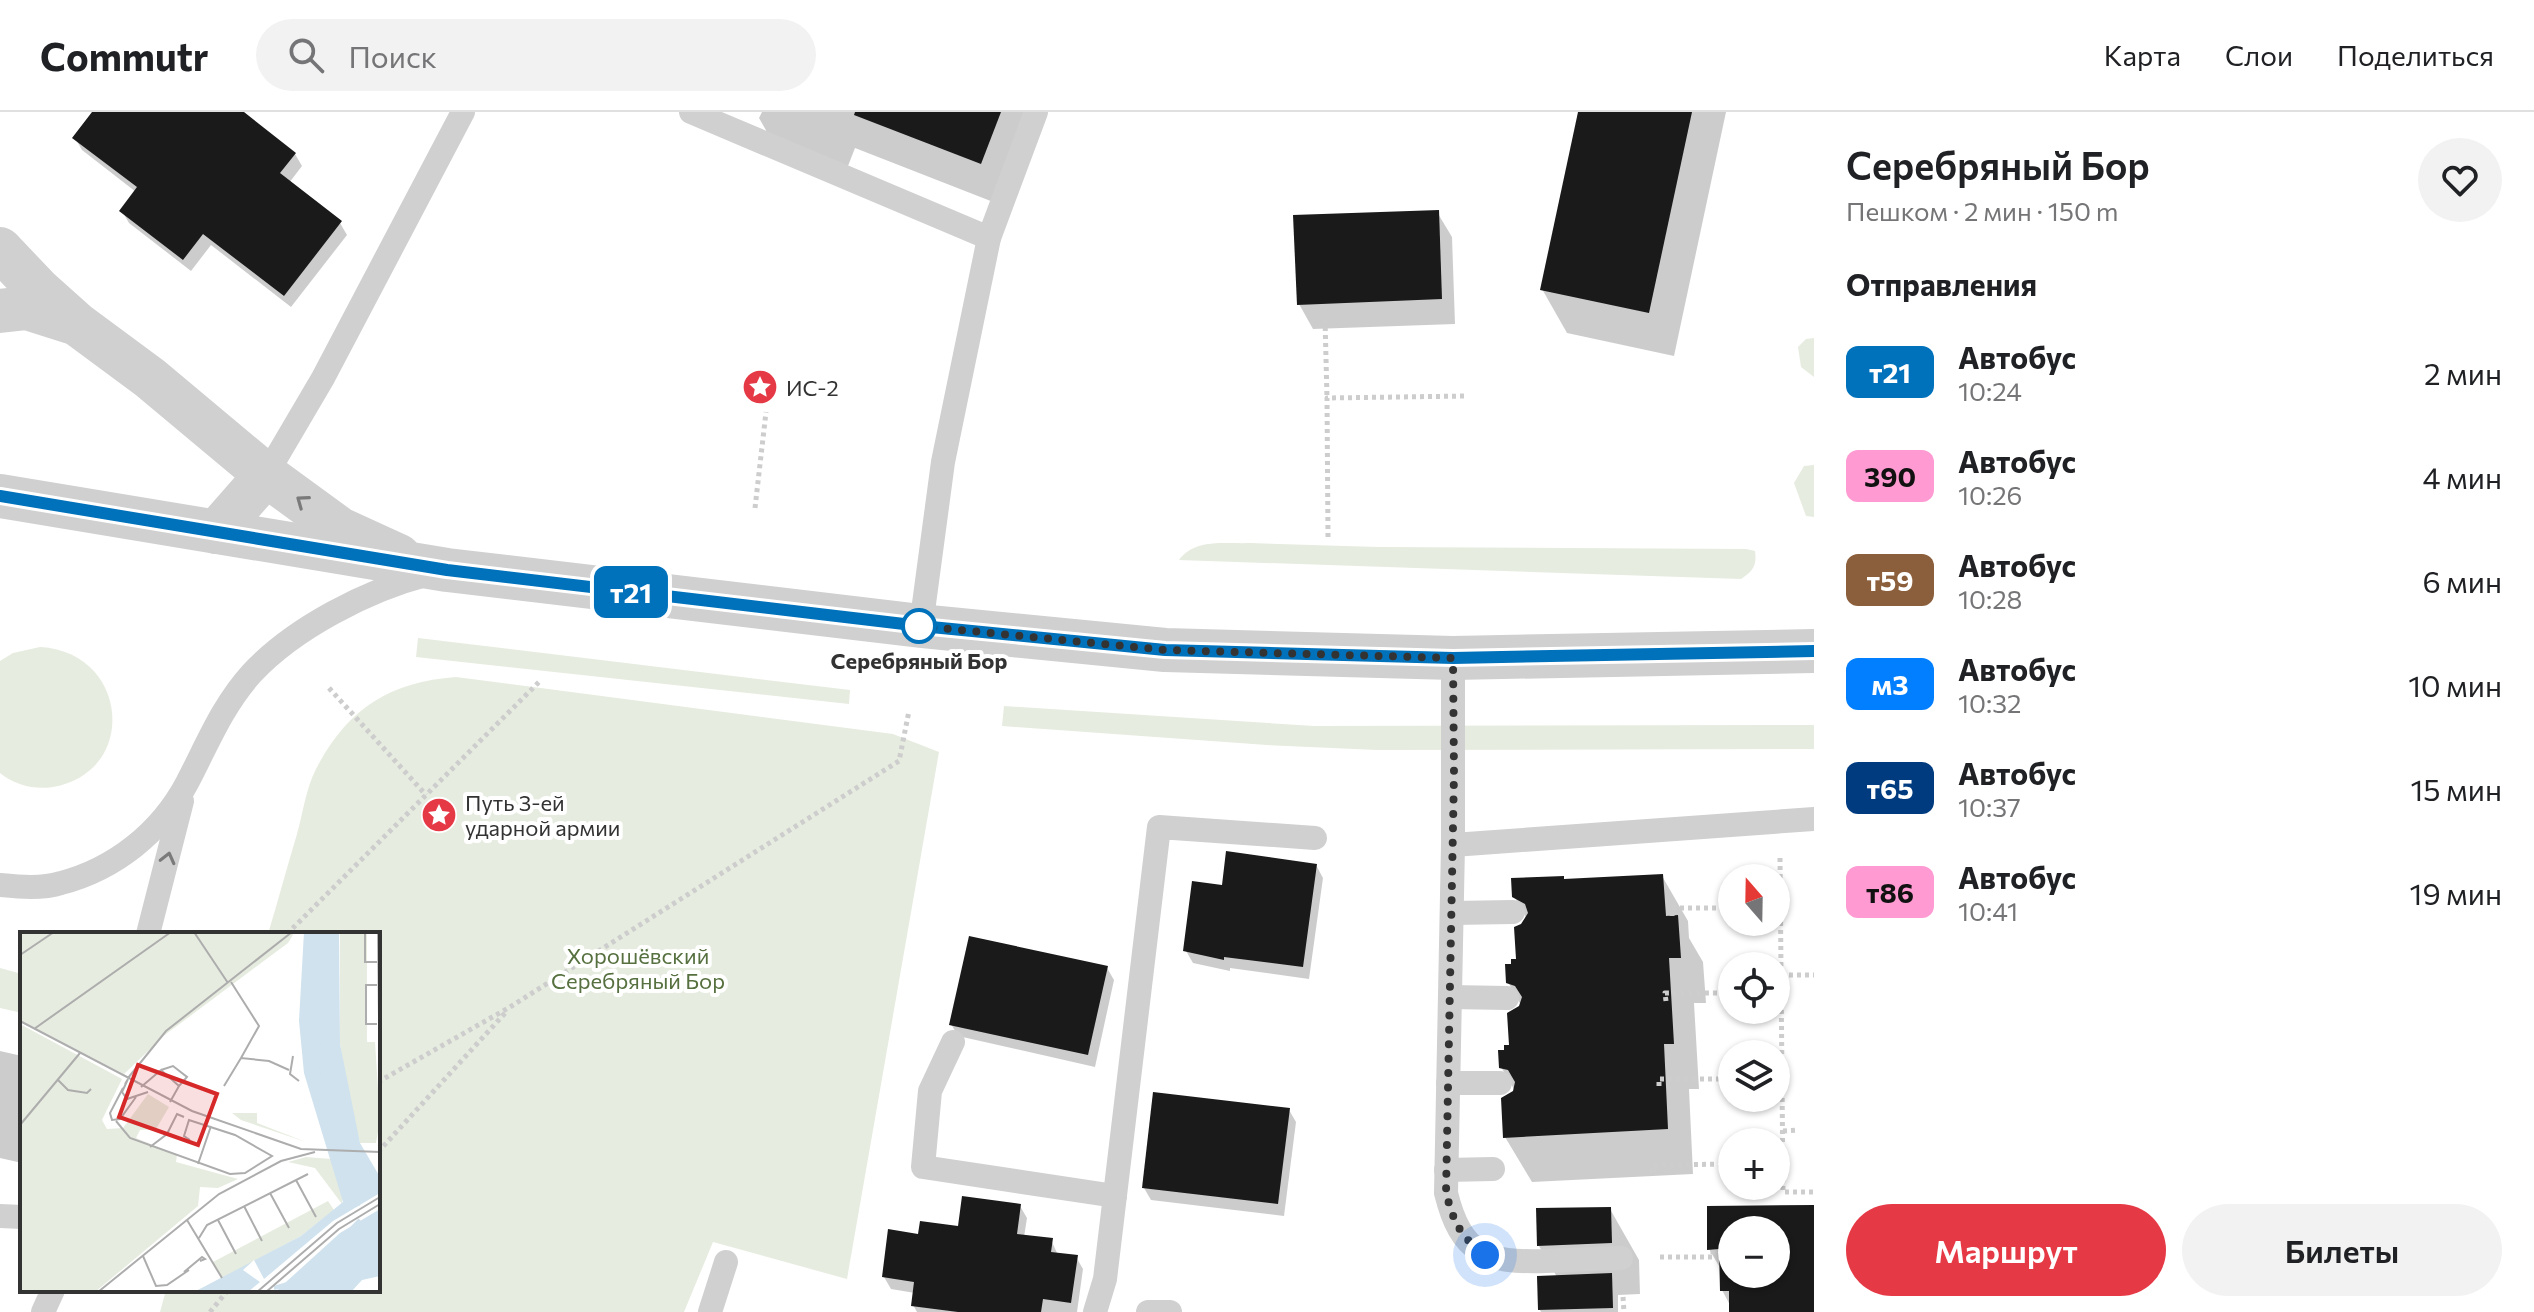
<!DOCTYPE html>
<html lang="ru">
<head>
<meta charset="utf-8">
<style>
  :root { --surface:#fff; --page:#f2f2f2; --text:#202124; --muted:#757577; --line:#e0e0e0; --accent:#e63946 }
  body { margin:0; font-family:Commissioner,sans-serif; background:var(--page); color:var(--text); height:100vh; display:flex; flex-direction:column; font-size:30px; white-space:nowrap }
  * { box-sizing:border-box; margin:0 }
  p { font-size:26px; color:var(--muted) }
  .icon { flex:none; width:44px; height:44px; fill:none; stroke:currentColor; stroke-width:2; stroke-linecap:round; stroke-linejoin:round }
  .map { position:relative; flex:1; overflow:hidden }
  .details { display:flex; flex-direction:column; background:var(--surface); width:720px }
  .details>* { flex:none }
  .badge { padding:0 16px; border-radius:12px; font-size:28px; line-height:52px }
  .needle { width:52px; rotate:340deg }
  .controls { position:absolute; left:1718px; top:752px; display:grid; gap:16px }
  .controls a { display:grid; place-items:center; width:72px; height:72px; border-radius:50%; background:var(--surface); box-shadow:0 2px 6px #0004; font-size:40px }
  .you { position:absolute; width:40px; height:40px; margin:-20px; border:6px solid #fff; border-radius:50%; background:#1a73e8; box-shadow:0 0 0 12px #1a73e833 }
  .map>.badge { position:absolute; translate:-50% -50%; box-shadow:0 0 0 4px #fff }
  h2 { padding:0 32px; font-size:30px; line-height:72px }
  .round { display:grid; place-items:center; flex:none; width:84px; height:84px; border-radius:42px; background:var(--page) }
  .summary { display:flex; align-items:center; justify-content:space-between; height:136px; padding:0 32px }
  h1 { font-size:38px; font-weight:600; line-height:60px }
  .action { display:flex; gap:16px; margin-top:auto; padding:16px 32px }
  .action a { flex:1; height:92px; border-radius:48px; background:var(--accent); color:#fff; font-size:32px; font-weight:600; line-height:92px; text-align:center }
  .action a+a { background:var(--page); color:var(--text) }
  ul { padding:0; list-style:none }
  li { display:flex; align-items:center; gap:24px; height:104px; padding:0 32px }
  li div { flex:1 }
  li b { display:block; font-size:30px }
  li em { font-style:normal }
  li .badge { min-width:88px; font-weight:700; text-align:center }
  header { display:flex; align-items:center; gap:48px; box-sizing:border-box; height:112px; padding:0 40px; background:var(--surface); border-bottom:2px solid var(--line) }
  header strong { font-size:38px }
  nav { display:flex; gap:44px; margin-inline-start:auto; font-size:28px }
  .search { width:560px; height:72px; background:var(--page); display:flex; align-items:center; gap:20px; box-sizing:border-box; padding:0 28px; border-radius:44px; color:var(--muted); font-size:30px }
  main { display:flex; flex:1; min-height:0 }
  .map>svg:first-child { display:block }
  .green { fill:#e6ecdf }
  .shadow { fill:#0003; fill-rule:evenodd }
  .building { fill:#1a1a1a; fill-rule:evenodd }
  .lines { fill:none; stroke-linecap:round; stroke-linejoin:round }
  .path { stroke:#cdcdcd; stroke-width:5; stroke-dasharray:4 4; stroke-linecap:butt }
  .service { stroke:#d0d0d0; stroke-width:24 }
  .minor { stroke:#d0d0d0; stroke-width:44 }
  .tertiary { stroke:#d0d0d0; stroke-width:44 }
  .oneway { stroke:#7a7a7a }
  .line-casing { stroke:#fff; stroke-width:18 }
  .line { stroke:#0072bc; stroke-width:12 }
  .walk { stroke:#333; stroke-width:8; stroke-dasharray:0 14.4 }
  .stop-dot { fill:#fff; stroke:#0072bc; stroke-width:4 }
  .labels { text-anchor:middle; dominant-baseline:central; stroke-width:8; stroke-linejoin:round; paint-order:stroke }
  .poi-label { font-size:22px; fill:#333; stroke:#fff; text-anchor:start }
  .stop-label { font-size:22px; font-weight:bold; fill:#333; stroke:#fff }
  .park-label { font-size:22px; fill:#56703f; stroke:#fff }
  .inset-river { fill:none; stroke:#cfe2ee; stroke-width:4 }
  .inset-road { fill:none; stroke:#adadad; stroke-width:2 }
  .view { fill:#d62828; fill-opacity:0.15; stroke:#d62828; stroke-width:4 }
  .inset-edge { fill:none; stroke:#333; stroke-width:4 }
</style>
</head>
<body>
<header>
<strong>Commutr</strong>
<div class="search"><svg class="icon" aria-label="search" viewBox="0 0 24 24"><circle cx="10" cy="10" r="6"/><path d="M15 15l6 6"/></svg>Поиск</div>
<nav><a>Карта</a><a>Слои</a><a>Поделиться</a></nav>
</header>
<main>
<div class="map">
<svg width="1814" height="1200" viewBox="0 0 1814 1200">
  <rect width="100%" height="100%" fill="#fff"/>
  <g class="green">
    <polygon points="1814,226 1814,265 1801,255 1798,235 1806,227"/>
    <polygon points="1814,353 1814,405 1806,404 1794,371 1804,354"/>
    <path d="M1250 431 1378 435 1746 437 1755 439C1757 454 1753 459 1741 467L1179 448C1195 426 1225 432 1250 431Z"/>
    <polygon points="418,526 850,578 849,592 416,545"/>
    <path d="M40 535C129 540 139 660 53 675 34 678 15 673 0 661V549L13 541Z"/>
    <path d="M456 565 893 622 939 640 847 1167 713 1130 684 1200H160L166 1178H378V822H268C278 789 287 755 297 722 303 701 306 676 316 657 347 597 389 570 456 565Z"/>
    <polygon points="1004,594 1314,614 1814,613 1814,637 1377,638 1267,633 1002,614"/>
    <polygon points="0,856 22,862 22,901 0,896"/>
  </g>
  <g class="shadow">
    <polygon points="95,0 241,0 295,42 302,54 289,71 340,111 347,123 291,195 211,133 191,159 129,111 122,99 136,80 82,38 75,26"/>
    <polygon points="762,0 1043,0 1006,95 855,36 841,72 784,50 759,6"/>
    <polygon points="1580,0 1726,0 1674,244 1567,221 1542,177"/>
    <polygon points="1437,100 1452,125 1455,212 1313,217 1299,192"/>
    <polygon points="1316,753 1323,766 1309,867 1230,856 1230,859 1193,851 1186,839 1223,776"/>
    <polygon points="1662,764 1688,809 1689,826 1703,850 1706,891 1694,891 1699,977 1689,977 1693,1062 1532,1070 1505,1025 1515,979 1501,955 1511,934 1522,895 1508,870 1518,849 1523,814 1527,807 1514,784 1565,769"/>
    <polygon points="1107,856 1114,868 1095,955 958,924 951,912"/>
    <polygon points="0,939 22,944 22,1051 0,1046"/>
    <polygon points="1289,998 1296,1010 1284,1104 1151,1088 1144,1076"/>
    <polygon points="1020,1094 1027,1106 1024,1125 1051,1128 1058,1143 1076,1145 1083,1157 1077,1200 917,1200 913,1193 915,1181 891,1177 884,1165 920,1124 960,1117"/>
    <path d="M1814 1095V1200H1731V1195L1722 1178V1159L1709 1137V1096ZM1732 1118H1776V1162H1732Z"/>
    <polygon points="1610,1097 1639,1148 1640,1182 1618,1183 1618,1200 1541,1200 1540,1198 1557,1165 1539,1134"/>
  </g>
  <g class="building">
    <polygon points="92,0 244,0 296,41 280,61 342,109 284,184 203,122 183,148 119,99 137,75 72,26"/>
    <polygon points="855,0 1001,0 981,52 854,3"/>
    <polygon points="1578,0 1692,0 1649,201 1540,178"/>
    <polygon points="1439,98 1442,187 1297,193 1293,103"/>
    <polygon points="1226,739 1317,752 1303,855 1224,845 1224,848 1183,839 1192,769 1222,773"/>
    <polygon points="1663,762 1666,804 1678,803 1681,846 1669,846 1674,932 1664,932 1668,1017 1503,1026 1501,986 1513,979 1515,970 1508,958 1499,956 1498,938 1504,938 1504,933 1509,933 1507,901 1519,894 1522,885 1515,874 1506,871 1505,852 1511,852 1511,847 1516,847 1514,815 1521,812 1528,801 1525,792 1512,785 1511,766 1564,764 1564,767"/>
    <polygon points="969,824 1108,854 1088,943 949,913"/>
    <polygon points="1153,980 1290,996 1278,1092 1142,1076"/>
    <polygon points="962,1084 1021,1092 1017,1122 1053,1126 1051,1140 1078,1143 1071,1191 1043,1187 1041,1200 958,1200 911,1194 914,1170 882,1165 888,1117 918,1122 920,1109 958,1114"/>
    <path d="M1814 1093V1200H1729V1179H1720L1719 1137 1707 1138V1094ZM1732 1118H1776V1162H1732Z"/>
    <polygon points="1611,1095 1612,1131 1537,1134 1536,1096"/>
    <polygon points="1612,1161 1613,1196 1538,1198 1537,1164"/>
  </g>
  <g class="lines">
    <g class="path">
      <polyline points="1325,207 1327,286"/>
      <polyline points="755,396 766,300"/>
      <polyline points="1328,425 1327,286 1468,284"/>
      <polyline points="329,576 426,683"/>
      <polyline points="1780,746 1783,1080 1814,1080"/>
      <polyline points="1672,804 1672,796 1732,796"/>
      <polyline points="287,822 541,568"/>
      <polyline points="1781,863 1814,863"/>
      <polyline points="1666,889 1665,881 1732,881"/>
      <polyline points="378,970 510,895 899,649 909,599"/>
      <polyline points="1659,974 1659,967 1732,967"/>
      <polyline points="1783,1019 1798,1018"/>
      <polyline points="378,1040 507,899"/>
      <polyline points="1653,1060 1653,1053 1732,1052"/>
      <polyline points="1660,1145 1713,1145 1713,1137"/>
      <polyline points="1623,1185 1624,1200"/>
      <polyline points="210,1200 228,1178"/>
    </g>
    <g class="service">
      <polyline points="691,0 989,126 943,350 921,514"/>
      <polyline points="989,126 1036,0"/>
      <polyline points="266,363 323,266 463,0"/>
      <polyline points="1453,546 1453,733"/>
      <path d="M0 773C20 775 42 777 61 771 115 757 161 720 187 671 207 633 222 594 252 561 294 516 368 478 426 463"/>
      <polyline points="1452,801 1513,800"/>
      <polyline points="148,822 182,689"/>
      <polyline points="1450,885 1507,886"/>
      <polyline points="953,930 930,979 923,1055 1115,1084"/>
      <polyline points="1448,971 1500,971"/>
      <polyline points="1446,1058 1493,1057"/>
      <polyline points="0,1104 22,1105"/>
      <path d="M1621 1146C1596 1147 1571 1148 1546 1149 1486 1151 1461 1142 1446 1081L1453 733 1814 707"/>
      <polyline points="43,1200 53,1178"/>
      <polyline points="710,1200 726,1150"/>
      <polyline points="1095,1200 1105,1167 1159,715 1315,726"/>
      <polyline points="1148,1200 1170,1200"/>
    </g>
    <g class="minor">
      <polyline points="0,137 39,178 77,212 150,266 266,363 340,417 399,444"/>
      <polyline points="0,199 27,196 71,210"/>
      <polyline points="216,420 266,363"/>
    </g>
    <polyline class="tertiary" points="0,384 447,458 921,514 1165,538 1453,546 1814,539"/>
  </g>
  <defs><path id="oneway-chevron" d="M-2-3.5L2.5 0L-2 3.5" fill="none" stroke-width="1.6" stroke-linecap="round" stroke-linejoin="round" transform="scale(2)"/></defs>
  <g class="oneway">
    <use href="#oneway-chevron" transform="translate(302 389) rotate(-144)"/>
    <use href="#oneway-chevron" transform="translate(168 746) rotate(-76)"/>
  </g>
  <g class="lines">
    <defs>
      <polyline id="line" points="0,384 447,458 921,514 1165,538 1453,546 1814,539"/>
    </defs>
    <use href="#line" class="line-casing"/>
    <use href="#line" class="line"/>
    <path class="walk" d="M919 514 1165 538 1453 546 1454 662 1446 1081C1454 1111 1460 1124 1485 1143"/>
  </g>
  <defs>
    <symbol id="sight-disc" viewBox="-11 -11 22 22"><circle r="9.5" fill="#e63946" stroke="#fff"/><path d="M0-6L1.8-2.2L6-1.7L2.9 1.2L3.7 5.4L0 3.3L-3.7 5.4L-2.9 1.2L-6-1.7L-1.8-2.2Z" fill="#fff"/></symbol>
  </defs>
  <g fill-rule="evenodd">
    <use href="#sight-disc" x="740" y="255" width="40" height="40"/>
    <use href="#sight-disc" x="419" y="683" width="40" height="40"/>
  </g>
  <circle class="stop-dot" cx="919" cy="514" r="16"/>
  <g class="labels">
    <g class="poi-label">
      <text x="786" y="275">ИС-2</text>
      <text x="465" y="690">Путь 3-ей<tspan x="465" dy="25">ударной армии</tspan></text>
    </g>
    <g class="stop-label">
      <text x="919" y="548">Серебряный Бор</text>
    </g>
    <g class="park-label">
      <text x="638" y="843">Хорошёвский<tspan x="638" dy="25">Серебряный Бор</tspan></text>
    </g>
  </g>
  <g transform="translate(20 820)">
    <rect width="360" height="360" fill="#fff"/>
    <path d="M0 0H284L274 1 268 11 146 102 104 142 0 88ZM320 0H347V110H355L360 189 356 211H340L329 167 320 112ZM0 92 102 147 82 188 87 197 103 196 128 162 149 175 136 197 120 198 116 206 157 223 156 230 218 247 198 256 180 255 178 274 75 360H0ZM212 181H237V191L286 210 221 188ZM286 225 311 227 323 259 322 272 295 236 268 230ZM308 269 314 278 281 304 202 346 193 330Z" fill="#e6ecdf"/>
    <path d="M284 0H319L320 112 340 211 360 245V344L342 348 331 360H174L281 304 323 270 284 141 279 89Z" fill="#cfe2ee"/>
    <path d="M360 261V277L320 301 255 360H228L240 350 223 338 234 328 244 347 313 289Z" fill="#fff"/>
    <path class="inset-river" d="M286 0 296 23 295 82 303 149 338 274M254 356 281 348 340 288"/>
    <path class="inset-road" d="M174 0 208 51M345 0V30H357M358 0 360 172M0 23 34 0M211 50 239 94 221 126M0 89 172 179 281 217 360 220M357 92H346V53H357M14 97 151 0M273 124 270 142 279 149M141 138 153 134 167 145 159 154M108 146 146 99 272 0M38 148 48 158 67 161 71 157M105 152 108 147 102 160 107 167 128 160M204 154 221 126 249 129 269 138M121 155 141 138 159 154 150 170M103 156 90 181 92 188 100 187 116 165M96 189 110 206 210 242 225 241 252 224 215 203 169 188 164 204 170 208M0 193 60 121M130 215 147 202 157 182 164 185M178 232 191 194M276 248 296 285M250 261 269 296M224 274 242 309M167 288 202 346M198 288 216 322M179 306 187 293 288 242M123 324 136 354 147 353 169 338M164 340 182 325 185 327 180 329M78 360 199 262 261 229 295 220M237 360 317 291 360 265M246 360 319 297 360 272"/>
    <path class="view" d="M118 133 197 162 178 213 99 185Z"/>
    <rect width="360" height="360" class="inset-edge"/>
  </g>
</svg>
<div class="controls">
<a><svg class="needle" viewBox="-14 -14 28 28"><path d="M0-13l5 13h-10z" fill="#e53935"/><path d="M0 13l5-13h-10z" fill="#757577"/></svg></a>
<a><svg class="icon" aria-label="locate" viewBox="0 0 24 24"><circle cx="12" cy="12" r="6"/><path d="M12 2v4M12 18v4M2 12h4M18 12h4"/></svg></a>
<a><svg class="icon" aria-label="layers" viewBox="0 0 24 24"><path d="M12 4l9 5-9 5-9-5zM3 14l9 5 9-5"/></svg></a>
<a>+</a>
<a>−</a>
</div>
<div class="you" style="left:1485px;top:1143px"></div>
<b class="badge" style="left:631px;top:480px;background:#0072bc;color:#fff">т21</b>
</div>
<section class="details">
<div class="summary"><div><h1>Серебряный Бор</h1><p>Пешком · 2 мин · 150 m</p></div><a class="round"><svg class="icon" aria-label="heart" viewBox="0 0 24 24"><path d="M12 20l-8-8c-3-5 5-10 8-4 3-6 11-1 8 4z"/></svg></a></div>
<h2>Отправления</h2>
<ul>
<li><span class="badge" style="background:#0072bc;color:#fff">т21</span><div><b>Автобус</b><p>10:24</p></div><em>2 мин</em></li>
<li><span class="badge" style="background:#ff9ad2;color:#111">390</span><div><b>Автобус</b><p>10:26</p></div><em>4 мин</em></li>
<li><span class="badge" style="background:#8b5e3c;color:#fff">т59</span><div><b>Автобус</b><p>10:28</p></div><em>6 мин</em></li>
<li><span class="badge" style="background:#027fff;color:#fff">м3</span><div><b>Автобус</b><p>10:32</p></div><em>10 мин</em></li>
<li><span class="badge" style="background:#003b80;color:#fff">т65</span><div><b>Автобус</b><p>10:37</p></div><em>15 мин</em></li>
<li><span class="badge" style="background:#ff9ad2;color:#111">т86</span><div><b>Автобус</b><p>10:41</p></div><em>19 мин</em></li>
</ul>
<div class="action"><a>Маршрут</a><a>Билеты</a></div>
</section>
</main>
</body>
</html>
